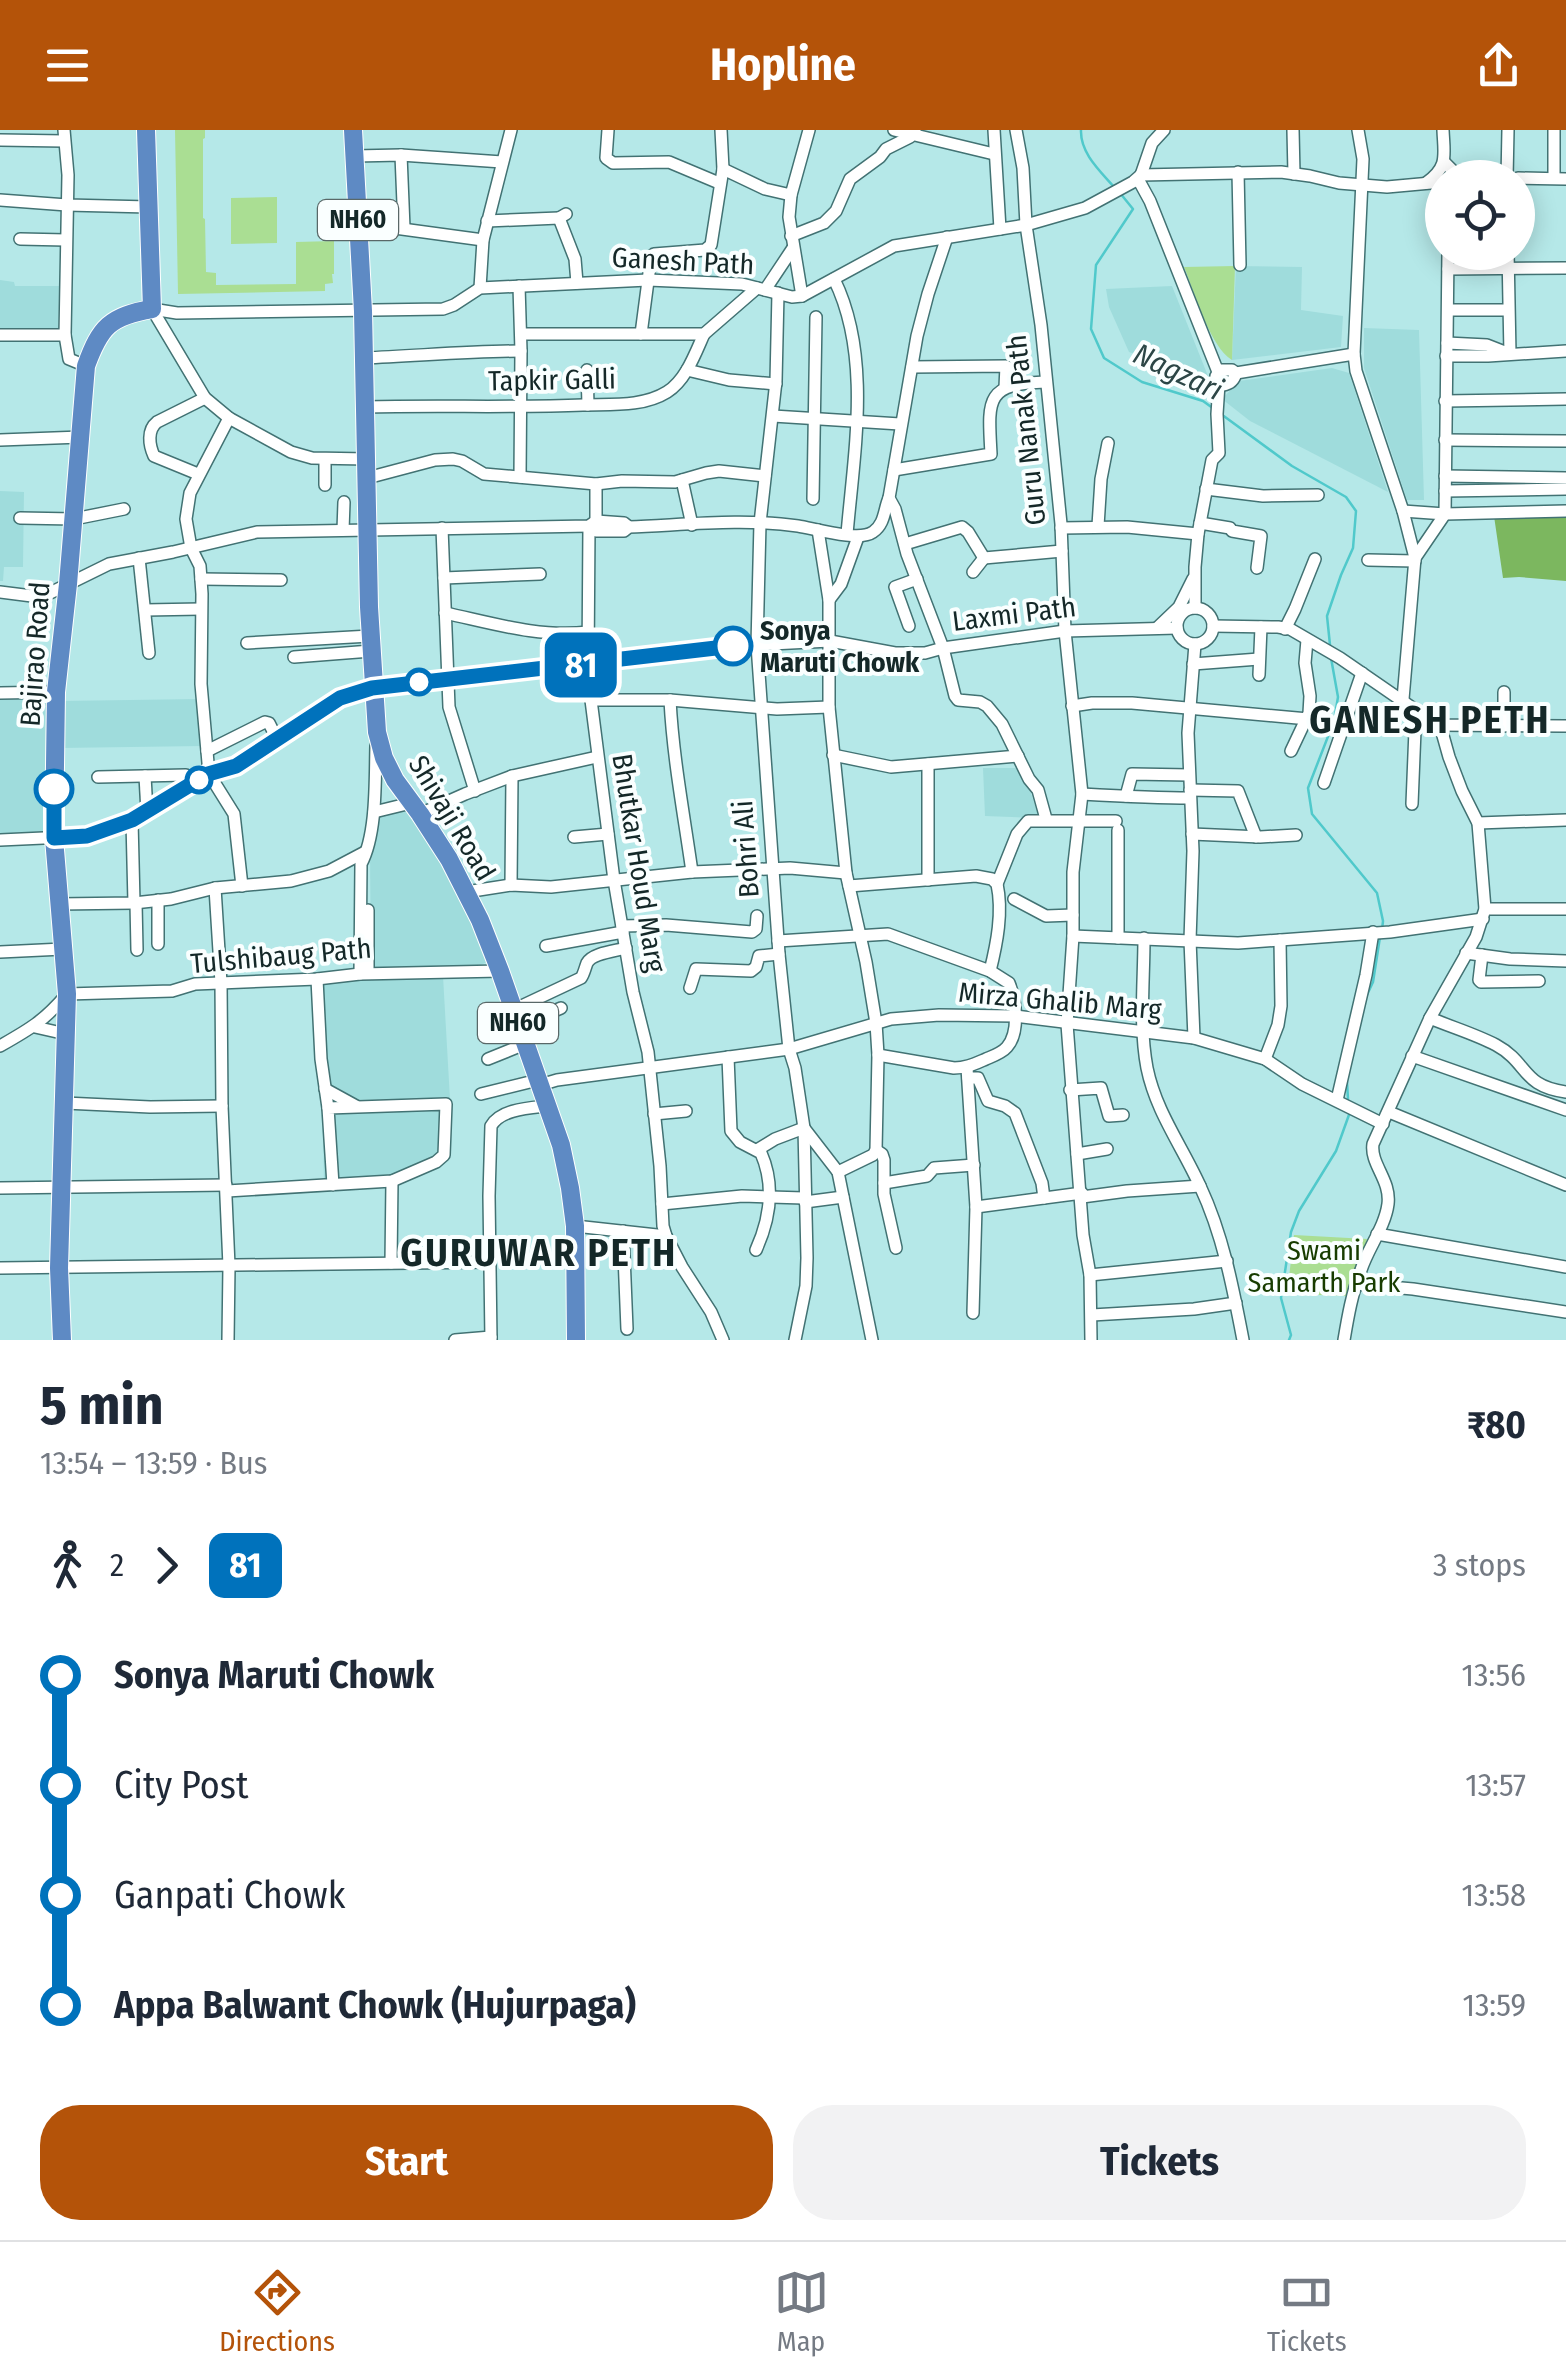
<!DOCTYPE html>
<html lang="en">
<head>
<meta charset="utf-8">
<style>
  :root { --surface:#fff; --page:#f2f2f3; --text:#1f2937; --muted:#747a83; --line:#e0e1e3; --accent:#b45309 }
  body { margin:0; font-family:"Fira Sans Condensed",sans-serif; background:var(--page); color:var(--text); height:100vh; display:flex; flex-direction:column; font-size:38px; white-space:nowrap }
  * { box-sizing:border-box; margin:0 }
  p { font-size:32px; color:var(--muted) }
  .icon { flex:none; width:55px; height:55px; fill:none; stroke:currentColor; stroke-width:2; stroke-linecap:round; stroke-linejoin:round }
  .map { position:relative; height:1210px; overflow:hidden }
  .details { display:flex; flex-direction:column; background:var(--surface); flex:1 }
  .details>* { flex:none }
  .badge { padding:0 20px; border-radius:15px; font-size:35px; line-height:65px }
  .controls { position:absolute; left:1425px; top:30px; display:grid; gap:20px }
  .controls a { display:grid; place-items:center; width:110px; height:110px; border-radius:50%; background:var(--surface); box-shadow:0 5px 25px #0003; font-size:50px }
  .map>.badge { position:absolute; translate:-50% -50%; box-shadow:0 0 0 5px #fff }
  .legs { display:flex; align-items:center; gap:15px; height:110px; padding:0 40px; font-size:32px }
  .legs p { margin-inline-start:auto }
  .overview { display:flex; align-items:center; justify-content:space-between; height:170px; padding:0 40px }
  h1 { font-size:55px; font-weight:700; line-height:75px }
  .cta { display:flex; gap:20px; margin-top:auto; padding:20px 40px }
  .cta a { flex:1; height:115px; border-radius:40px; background:var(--accent); color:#fff; font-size:40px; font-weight:700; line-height:115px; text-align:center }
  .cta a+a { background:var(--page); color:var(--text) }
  ul { padding:0 40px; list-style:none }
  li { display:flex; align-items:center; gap:35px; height:110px; font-size:38px }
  li i { display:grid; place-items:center; width:15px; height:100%; margin:0 12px; background:currentColor }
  li i::after { content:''; width:25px; height:25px; margin:-12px; border:8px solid; border-radius:50%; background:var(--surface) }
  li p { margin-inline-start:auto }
  li:first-child i { background:linear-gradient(#0000 50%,currentColor 0) }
  li:last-child i { background:linear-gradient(currentColor 50%,#0000 0) }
  header { display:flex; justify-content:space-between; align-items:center; height:130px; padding:0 40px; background:var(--accent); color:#fff; font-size:45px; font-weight:700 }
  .tabs { display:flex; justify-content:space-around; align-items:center; height:140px; border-top:2px solid var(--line); background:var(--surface); font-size:28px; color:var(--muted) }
  .tabs a { display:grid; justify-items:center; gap:5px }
  .tabs .current { color:var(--accent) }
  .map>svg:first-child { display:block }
  .built { fill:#9fdcdc }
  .green { fill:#aade93 }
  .forest { fill:#7cb75f }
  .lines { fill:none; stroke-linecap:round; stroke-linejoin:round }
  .stream { stroke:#50c9cb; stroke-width:2.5 }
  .minor-casing { stroke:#427273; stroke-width:14 }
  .highway-casing { stroke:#fff; stroke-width:20 }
  .minor { stroke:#fff; stroke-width:11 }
  .highway { stroke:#5e8ac4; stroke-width:18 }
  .line-1-casing { stroke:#fff; stroke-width:22 }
  .line-1 { stroke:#0072bc; stroke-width:15 }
  .stop-1-dot { fill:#fff; stroke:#0072bc; stroke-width:5 }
  .labels { text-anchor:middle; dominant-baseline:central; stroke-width:8; stroke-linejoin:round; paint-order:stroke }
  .shield { fill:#faffff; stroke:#596868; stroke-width:2.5 }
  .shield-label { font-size:25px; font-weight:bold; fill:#142828 }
  .street-label { font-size:28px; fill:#142828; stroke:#faffff }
  .stop-label { font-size:28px; font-weight:bold; fill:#142828; stroke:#faffff; text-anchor:start }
  .park-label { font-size:28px; fill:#173c00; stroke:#faffff }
  .water-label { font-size:30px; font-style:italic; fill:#2b4646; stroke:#faffff }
  .district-label { font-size:38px; font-weight:bold; letter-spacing:2.5px; fill:#142828; stroke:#faffff }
</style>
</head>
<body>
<header><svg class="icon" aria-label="menu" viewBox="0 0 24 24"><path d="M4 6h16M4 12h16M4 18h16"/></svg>Hopline<svg class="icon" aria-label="share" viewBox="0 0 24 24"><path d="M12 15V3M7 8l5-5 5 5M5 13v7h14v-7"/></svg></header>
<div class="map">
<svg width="1566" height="1210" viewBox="0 0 1566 1210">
  <rect width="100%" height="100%" fill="#b5e8e8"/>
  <g class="built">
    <polygon points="1236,136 1302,137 1301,180 1343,186 1341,217 1232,230"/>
    <polygon points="0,150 14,152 15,156 59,156 58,200 0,198"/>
    <polygon points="1172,156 1210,251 1129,222 1109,177 1106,159"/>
    <polygon points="1364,198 1419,200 1424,370 1407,370 1364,238"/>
    <polygon points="1332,238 1349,243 1388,362 1250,291 1222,269 1239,251"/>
    <polygon points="0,361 24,362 23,437 4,437 3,451 0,451"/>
    <polygon points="0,566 51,566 52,705 0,705"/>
    <polygon points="200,569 203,616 59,618 60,571"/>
    <polygon points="983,638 1016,638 1030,660 1039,688 985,686"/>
    <polygon points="412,678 461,762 491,830 470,840 371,840 370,723 376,685"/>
    <polygon points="443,846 451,987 447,1029 416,1046 324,1058 323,979 313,851"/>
  </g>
  <g class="green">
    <polygon points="175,0 205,0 205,8 203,9 203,88 205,89 206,142 216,143 216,155 296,154 296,112 334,111 334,144 332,144 333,153 325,154 325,161 178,164"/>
    <polygon points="277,67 277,113 231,114 231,68"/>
    <path d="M1235 136 1232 230C1210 217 1194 161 1184 137Z"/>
    <polygon points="1294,1105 1367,1109 1350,1166 1287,1164"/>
  </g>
  <polygon class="forest" points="1566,383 1566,451 1519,447 1503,448 1494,386"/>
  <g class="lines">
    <g class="stream">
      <path d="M1081 0C1080 23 1100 41 1114 57"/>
      <polyline points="1120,63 1133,79 1096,135 1091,199 1104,228 1142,252 1203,271 1214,279"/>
      <polyline points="1221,284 1292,336 1346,367 1356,381 1353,418 1341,445 1327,486 1330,515"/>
      <polyline points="1331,528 1338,567 1334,591 1308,658 1312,684 1377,763 1383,791 1382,800"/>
      <polyline points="1366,867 1373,852 1380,807"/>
      <polyline points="1347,952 1348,969"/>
      <polyline points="1289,1210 1291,1205 1281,1168 1291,1102 1299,1081 1336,1021 1350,982"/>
    </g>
    <defs>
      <g id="minor">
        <polyline points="64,0 68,45 65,205 69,229 86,236"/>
        <polyline points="608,0 606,28 613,33 669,32 719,53"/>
        <polyline points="894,0 994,24"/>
        <polyline points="994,0 1000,99"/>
        <polyline points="1016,0 1023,38 1026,95 1041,195 1061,394 1065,501 1082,664 1073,742 1073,806 1067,894 1083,1105 1090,1145 1091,1210"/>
        <polyline points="1293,0 1294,44"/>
        <polyline points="1358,0 1363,29 1354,224 1356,241 1403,381 1415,428 1403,569"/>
        <polyline points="0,10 64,11"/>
        <polyline points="401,25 502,32"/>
        <polyline points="355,26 401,25 404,98"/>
        <polyline points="1444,32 1455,43 1464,48"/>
        <polyline points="723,39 765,59 791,65"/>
        <polyline points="1238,42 1240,135"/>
        <polyline points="1141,45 1281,42 1310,46 1339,53 1387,57 1442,52"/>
        <polyline points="1141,45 1152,13 1164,0"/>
        <polyline points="1507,48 1508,0"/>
        <polyline points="1518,48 1566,49"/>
        <polyline points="1554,48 1554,0"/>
        <polyline points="1138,49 1150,71 1218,242"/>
        <path d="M1426 53C1449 37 1444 25 1443 0"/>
        <polyline points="0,70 67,75 149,77"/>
        <polyline points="566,84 559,88 575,129 577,153"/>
        <polyline points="487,91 559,88"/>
        <polyline points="358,93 483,110"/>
        <polyline points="791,106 824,93 836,81 850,49 880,27 886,19 910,7 915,0"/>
        <polyline points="947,107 928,164 917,206 889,368 895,379 907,424 943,518 955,566 958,570 980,572 987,576 1002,594 1029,649 1038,660 1046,689"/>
        <polyline points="20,109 66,110"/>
        <polyline points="1448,139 1566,138"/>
        <path d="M834 149C872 226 854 322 847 404"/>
        <polyline points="519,156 521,221 520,347"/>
        <polyline points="480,158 483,110 511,0"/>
        <polyline points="765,160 793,118"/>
        <polyline points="778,163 776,251 760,393 757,515 779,824 789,919 795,938 804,998 807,1128 806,1156 795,1210"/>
        <polyline points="802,166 789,87 791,65 809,0"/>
        <polyline points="152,179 177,183 443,179 454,175 480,158 648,150 742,154 792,167 802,166 894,116 1026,95 1085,78 1133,52 1141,45"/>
        <polyline points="152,179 205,268 229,288 291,322 312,328 367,329"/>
        <polyline points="1448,180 1508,180"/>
        <polyline points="521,204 704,204 757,158"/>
        <polyline points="641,204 651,128 654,124 705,120 711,115 723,39 721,0"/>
        <polyline points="0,205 65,205"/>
        <polyline points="1447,213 1487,215 1510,224 1508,122"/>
        <polyline points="1446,226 1488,226 1566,221"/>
        <path d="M364 228C417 226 469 221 521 221"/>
        <polyline points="912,237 1006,236 1005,257"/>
        <polyline points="587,240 588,275"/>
        <polyline points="687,240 729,250 776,254"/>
        <path d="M1221 240H1232L1236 243C1234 251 1230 254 1223 255L1216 251V246Z"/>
        <polyline points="1236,243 1354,224"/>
        <polyline points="1445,271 1566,269"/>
        <path d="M365 277C438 275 511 278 583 275 611 274 643 277 667 262 686 250 695 224 704 204"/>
        <polyline points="773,286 900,294"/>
        <polyline points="229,288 190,363 186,389 191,418 200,436 202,464 201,554 209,644 234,684 242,756"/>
        <polyline points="0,310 81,307"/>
        <polyline points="1445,310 1566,311"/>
        <polyline points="325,330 325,355"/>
        <path d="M894 340 991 324C988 269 985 254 1045 252"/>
        <path d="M198 344 154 326C149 315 147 300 157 292L205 268"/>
        <polyline points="1445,346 1566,348"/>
        <polyline points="367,348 435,330 453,329 462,331 484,344 596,354 622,351 675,352 706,343 719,341 765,346"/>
        <polyline points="682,350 692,395"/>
        <polyline points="596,354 596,391"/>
        <polyline points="1206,359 1263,366 1318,365"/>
        <polyline points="1445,361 1566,359"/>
        <polyline points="813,369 816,187"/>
        <polyline points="1403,381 1445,384 1566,381"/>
        <polyline points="20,388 74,389 124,379"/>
        <polyline points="1200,393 1230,398 1232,401 1261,406 1257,438"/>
        <polyline points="589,396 588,534 591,570 614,750 633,862 648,922 660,1036 663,1096 666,1106 682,1137 711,1182 723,1210"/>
        <path d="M592 396 596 401H624L629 397C684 395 743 388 798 396 816 399 859 412 873 402 885 394 884 379 889 368"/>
        <polyline points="1098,396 1101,349 1108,313"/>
        <polyline points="442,398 449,577 475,661"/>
        <polyline points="1061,398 1127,397 1198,404"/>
        <polyline points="343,400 344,372"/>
        <polyline points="818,400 829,470 829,577 846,743 866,832 876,893 878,925 876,1020 873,1025 838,1042"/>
        <polyline points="905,414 962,397 968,402 984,428 1062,421"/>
        <polyline points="139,428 149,523"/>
        <polyline points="1415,428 1445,384 1448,122"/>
        <polyline points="1368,430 1415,431"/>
        <polyline points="973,442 984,428"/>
        <polyline points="444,448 540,444"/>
        <polyline points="201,449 281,450"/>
        <polyline points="0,462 32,466 48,464 109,434 173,422 257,402 589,396 596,391 624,393 629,397"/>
        <polyline points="829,470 841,454 858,407"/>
        <circle cx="1195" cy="496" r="18"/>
        <polyline points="1195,478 1195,437 1198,404 1212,330 1219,323 1217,284 1219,254"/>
        <polyline points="145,480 201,479"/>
        <path d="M445 483C492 493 540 508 588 502"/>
        <polyline points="909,496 895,457 917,449"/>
        <polyline points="1213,496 1278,497 1290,499 1340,528 1430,590 1440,595 1566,596"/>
        <polyline points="1157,498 1179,477 1193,449"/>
        <polyline points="1285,499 1295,479 1315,429"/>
        <polyline points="247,513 370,506"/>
        <polyline points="294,527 371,521"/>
        <polyline points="1193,534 1259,529"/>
        <polyline points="1259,545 1261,497"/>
        <polyline points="1504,562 1504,596"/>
        <polyline points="0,563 56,562"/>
        <polyline points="591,570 670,570 777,579 829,577"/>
        <path d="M670 570C673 628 684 685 692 742"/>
        <polyline points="1072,576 1092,573 1132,573 1308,589"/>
        <polyline points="207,621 265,592 269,593 277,609"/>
        <polyline points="1291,621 1309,583 1310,566 1305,533 1307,510"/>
        <polyline points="833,625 891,637 1018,626"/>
        <polyline points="928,634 928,750"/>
        <polyline points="145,646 147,682"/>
        <polyline points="98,647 186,645"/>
        <polyline points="1324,653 1362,543"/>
        <polyline points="1190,660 1238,661 1256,707"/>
        <path d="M1082 664C1118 666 1154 668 1190 668"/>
        <polyline points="1126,666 1132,644 1189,645"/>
        <polyline points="1412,674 1415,600 1423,585"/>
        <polyline points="374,682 411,673"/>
        <polyline points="420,684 465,664 512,646 597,627"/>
        <polyline points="132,691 134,773"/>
        <polyline points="1478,693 1566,690"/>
        <polyline points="1118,700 1118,808"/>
        <polyline points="1192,704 1260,707 1296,705"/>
        <polyline points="574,707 608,704"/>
        <polyline points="0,710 87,706 132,691 209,644 236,636 319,579 340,568 372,558 733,516 830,511 895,523 925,523 943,518 1065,501 1177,498"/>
        <polyline points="997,754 1017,704 1028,691 1116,691"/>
        <polyline points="511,755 512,646"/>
        <path d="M849 756 976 746 992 749 997 754C1003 782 997 813 990 841"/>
        <polyline points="215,758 221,853 222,976 229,1136 228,1210"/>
        <polyline points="466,762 511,755 551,757 692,742 790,738 846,743"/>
        <polyline points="1014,769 1046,786 1073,785"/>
        <polyline points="158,770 158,814"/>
        <polyline points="136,773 137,820"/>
        <polyline points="59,774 134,773 171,769 215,758 291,751 329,741 365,722"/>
        <polyline points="1485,779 1566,779"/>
        <polyline points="368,780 368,843"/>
        <polyline points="622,796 666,795 752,802 756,799 757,786"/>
        <polyline points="1073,806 1238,813 1390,802 1483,789"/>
        <path d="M1144 808C1144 851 1139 896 1147 938 1156 982 1182 1016 1200 1056 1223 1105 1233 1158 1243 1210"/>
        <path d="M778 811 888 804 990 841 1009 853C1016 870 1020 902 1007 917 1002 923 993 926 986 929 974 934 966 938 954 938L878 925"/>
        <polyline points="546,816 623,802"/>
        <polyline points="0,822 63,819"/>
        <polyline points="1466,823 1510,829 1566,831"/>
        <polyline points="1482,825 1479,850 1481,852 1539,851"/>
        <path d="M360 844 361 734C377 704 375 651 376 616"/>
        <polyline points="317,849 321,929 328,978"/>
        <polyline points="690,858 696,839 751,841 756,837 759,826 779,824"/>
        <path d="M513 880 581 848C584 844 585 838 587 833 592 823 616 821 626 818"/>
        <path d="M1430 888C1451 897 1475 904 1496 915 1529 933 1521 956 1566 962"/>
        <polyline points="519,896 561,878"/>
        <polyline points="35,897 66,904"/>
        <polyline points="1194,908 1190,810 1193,721 1188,603 1195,514"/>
        <path d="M0 916C30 899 44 891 67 864L172 861 195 854 317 849 360 844 500 841"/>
        <polyline points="1412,926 1566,980"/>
        <path d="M728 927 731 1001 740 1012 761 1023C775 1055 770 1089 756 1120"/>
        <polyline points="488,929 525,914"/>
        <polyline points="1265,929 1278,895 1281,876 1280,810"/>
        <polyline points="967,938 976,1077 973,1183"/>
        <polyline points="968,948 978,948 988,971 1005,976 1015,983 1042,1053 1044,1068"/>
        <polyline points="540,955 557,950 789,919 891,889 939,885 1015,886 1194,908 1265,929 1302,954 1383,994"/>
        <polyline points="325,959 356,976"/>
        <polyline points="1070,960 1101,958 1109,986 1123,985"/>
        <polyline points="481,964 538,950"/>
        <polyline points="1337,970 1366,845 1373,802"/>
        <polyline points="65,973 150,977 222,976"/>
        <polyline points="1389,982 1566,1055"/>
        <polyline points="654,984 686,981"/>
        <polyline points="757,1020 775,1009 804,998 838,1042 872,1210"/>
        <polyline points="876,1020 882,1024 884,1030 884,1064 896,1118"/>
        <polyline points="1077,1024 1107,1019"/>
        <polyline points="884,1053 927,1046 934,1038 974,1035"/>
        <polyline points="0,1058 226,1055"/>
        <polyline points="227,1061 392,1051 436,1032 444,1025 446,974 328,978 333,1055"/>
        <polyline points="1082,1067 1127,1061 1200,1056"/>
        <polyline points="805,1072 843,1067"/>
        <polyline points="662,1074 742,1066 804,1068"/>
        <polyline points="976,1077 1082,1063"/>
        <polyline points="575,1096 666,1106"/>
        <polyline points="623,1101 627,1199"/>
        <polyline points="1377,1104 1566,1137"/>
        <polyline points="391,1133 392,1051"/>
        <polyline points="0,1138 490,1132"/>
        <polyline points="1090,1145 1227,1131"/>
        <polyline points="1356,1154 1413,1159 1566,1182"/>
        <polyline points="1092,1185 1194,1179 1236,1173"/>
        <polyline points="455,1210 491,1207"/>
        <path d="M491 1210 489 1066 491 996C501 979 529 978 547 976"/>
        <path d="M1344 1210C1348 1186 1352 1163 1361 1140 1368 1118 1385 1097 1388 1074 1391 1050 1370 1034 1373 1014L1430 888 1476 807 1485 779 1478 693 1462 661 1449 627 1440 595"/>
      </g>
      <g id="highway">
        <polyline points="353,0 363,181 369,477 377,602 384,628 395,650 420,684 449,729 480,790 500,841 561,1015 570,1058 575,1096 576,1210"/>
        <path d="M62 1210 59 1138 67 864 54 708 56 562 68 454 86 236C100 197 110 186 152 179L146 0"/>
      </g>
    </defs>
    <use href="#minor" class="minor-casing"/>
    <use href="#highway" class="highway-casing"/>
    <use href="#minor" class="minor"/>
    <use href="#highway" class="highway"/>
  </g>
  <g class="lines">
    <defs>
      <polyline id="line-1" points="54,659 54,708 87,706 132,690 208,644 236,636 340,568 372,558 733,516"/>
    </defs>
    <use href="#line-1" class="line-1-casing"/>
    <use href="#line-1" class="line-1"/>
  </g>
  <g class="stop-1-dot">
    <circle cx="733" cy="516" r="18"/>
    <circle cx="419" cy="552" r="12"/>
    <circle cx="199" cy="650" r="12"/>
    <circle cx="54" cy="659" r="18"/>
  </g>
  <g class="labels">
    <g class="shield">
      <rect x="318" y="70" width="80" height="40" rx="8"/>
      <rect x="478" y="873" width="80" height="40" rx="8"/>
    </g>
    <g class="shield-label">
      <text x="358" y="90">NH60</text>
      <text x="518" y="893">NH60</text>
    </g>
    <g class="street-label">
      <text transform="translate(683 131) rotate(3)">Ganesh Path</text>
      <text transform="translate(552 250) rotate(-1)">Tapkir Galli</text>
      <text transform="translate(1026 300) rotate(-96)">Guru Nanak Path</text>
      <text transform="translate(1014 484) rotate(-7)">Laxmi Path</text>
      <text transform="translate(35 524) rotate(-86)">Bajirao Road</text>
      <text transform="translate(452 688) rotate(59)">Shivaji Road</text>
      <text transform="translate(746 719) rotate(-94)">Bohri Ali</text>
      <text transform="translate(639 733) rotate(81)">Bhutkar Houd Marg</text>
      <text transform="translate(281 826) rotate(-5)">Tulshibaug Path</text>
      <text transform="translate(1060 871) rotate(5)">Mirza Ghalib Marg</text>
    </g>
    <g class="stop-label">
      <text x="760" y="500">Sonya<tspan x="760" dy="32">Maruti Chowk</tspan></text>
    </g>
    <g class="park-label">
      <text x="1324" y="1120">Swami<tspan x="1324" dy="32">Samarth Park</tspan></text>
    </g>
    <g class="water-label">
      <text transform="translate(1178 242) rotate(25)">Nagzari</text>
    </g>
    <g class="district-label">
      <text x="1430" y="590">GANESH PETH</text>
      <text x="539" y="1123">GURUWAR PETH</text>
    </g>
  </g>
</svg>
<div class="controls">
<a><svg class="icon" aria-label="locate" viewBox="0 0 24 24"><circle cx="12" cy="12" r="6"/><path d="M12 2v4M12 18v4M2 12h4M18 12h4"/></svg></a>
</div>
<b class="badge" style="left:581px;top:535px;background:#0072bc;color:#fff">81</b>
</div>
<section class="details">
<div class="overview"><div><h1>5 min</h1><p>13:54 – 13:59 · Bus</p></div><b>₹80</b></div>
<div class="legs"><svg class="icon" aria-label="walk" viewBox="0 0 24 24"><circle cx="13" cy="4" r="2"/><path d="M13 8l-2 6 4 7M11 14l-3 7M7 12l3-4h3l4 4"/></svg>2<svg class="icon" aria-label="forward" viewBox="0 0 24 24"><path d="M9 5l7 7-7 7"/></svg><b class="badge" style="background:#0072bc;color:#fff">81</b><p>3 stops</p></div>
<ul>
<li><i style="color:#0072bc"></i><b>Sonya Maruti Chowk</b><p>13:56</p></li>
<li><i style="color:#0072bc"></i><span>City Post</span><p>13:57</p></li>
<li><i style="color:#0072bc"></i><span>Ganpati Chowk</span><p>13:58</p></li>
<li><i style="color:#0072bc"></i><b>Appa Balwant Chowk (Hujurpaga)</b><p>13:59</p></li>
</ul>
<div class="cta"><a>Start</a><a>Tickets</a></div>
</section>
<nav class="tabs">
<a class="current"><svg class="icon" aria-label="directions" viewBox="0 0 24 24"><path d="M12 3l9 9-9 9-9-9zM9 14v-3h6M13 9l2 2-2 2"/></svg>Directions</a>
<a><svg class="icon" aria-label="map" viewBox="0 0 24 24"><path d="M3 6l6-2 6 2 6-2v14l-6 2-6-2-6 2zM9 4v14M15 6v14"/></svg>Map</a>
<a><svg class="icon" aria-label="tickets" viewBox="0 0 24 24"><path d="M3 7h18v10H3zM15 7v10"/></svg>Tickets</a>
</nav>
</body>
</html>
